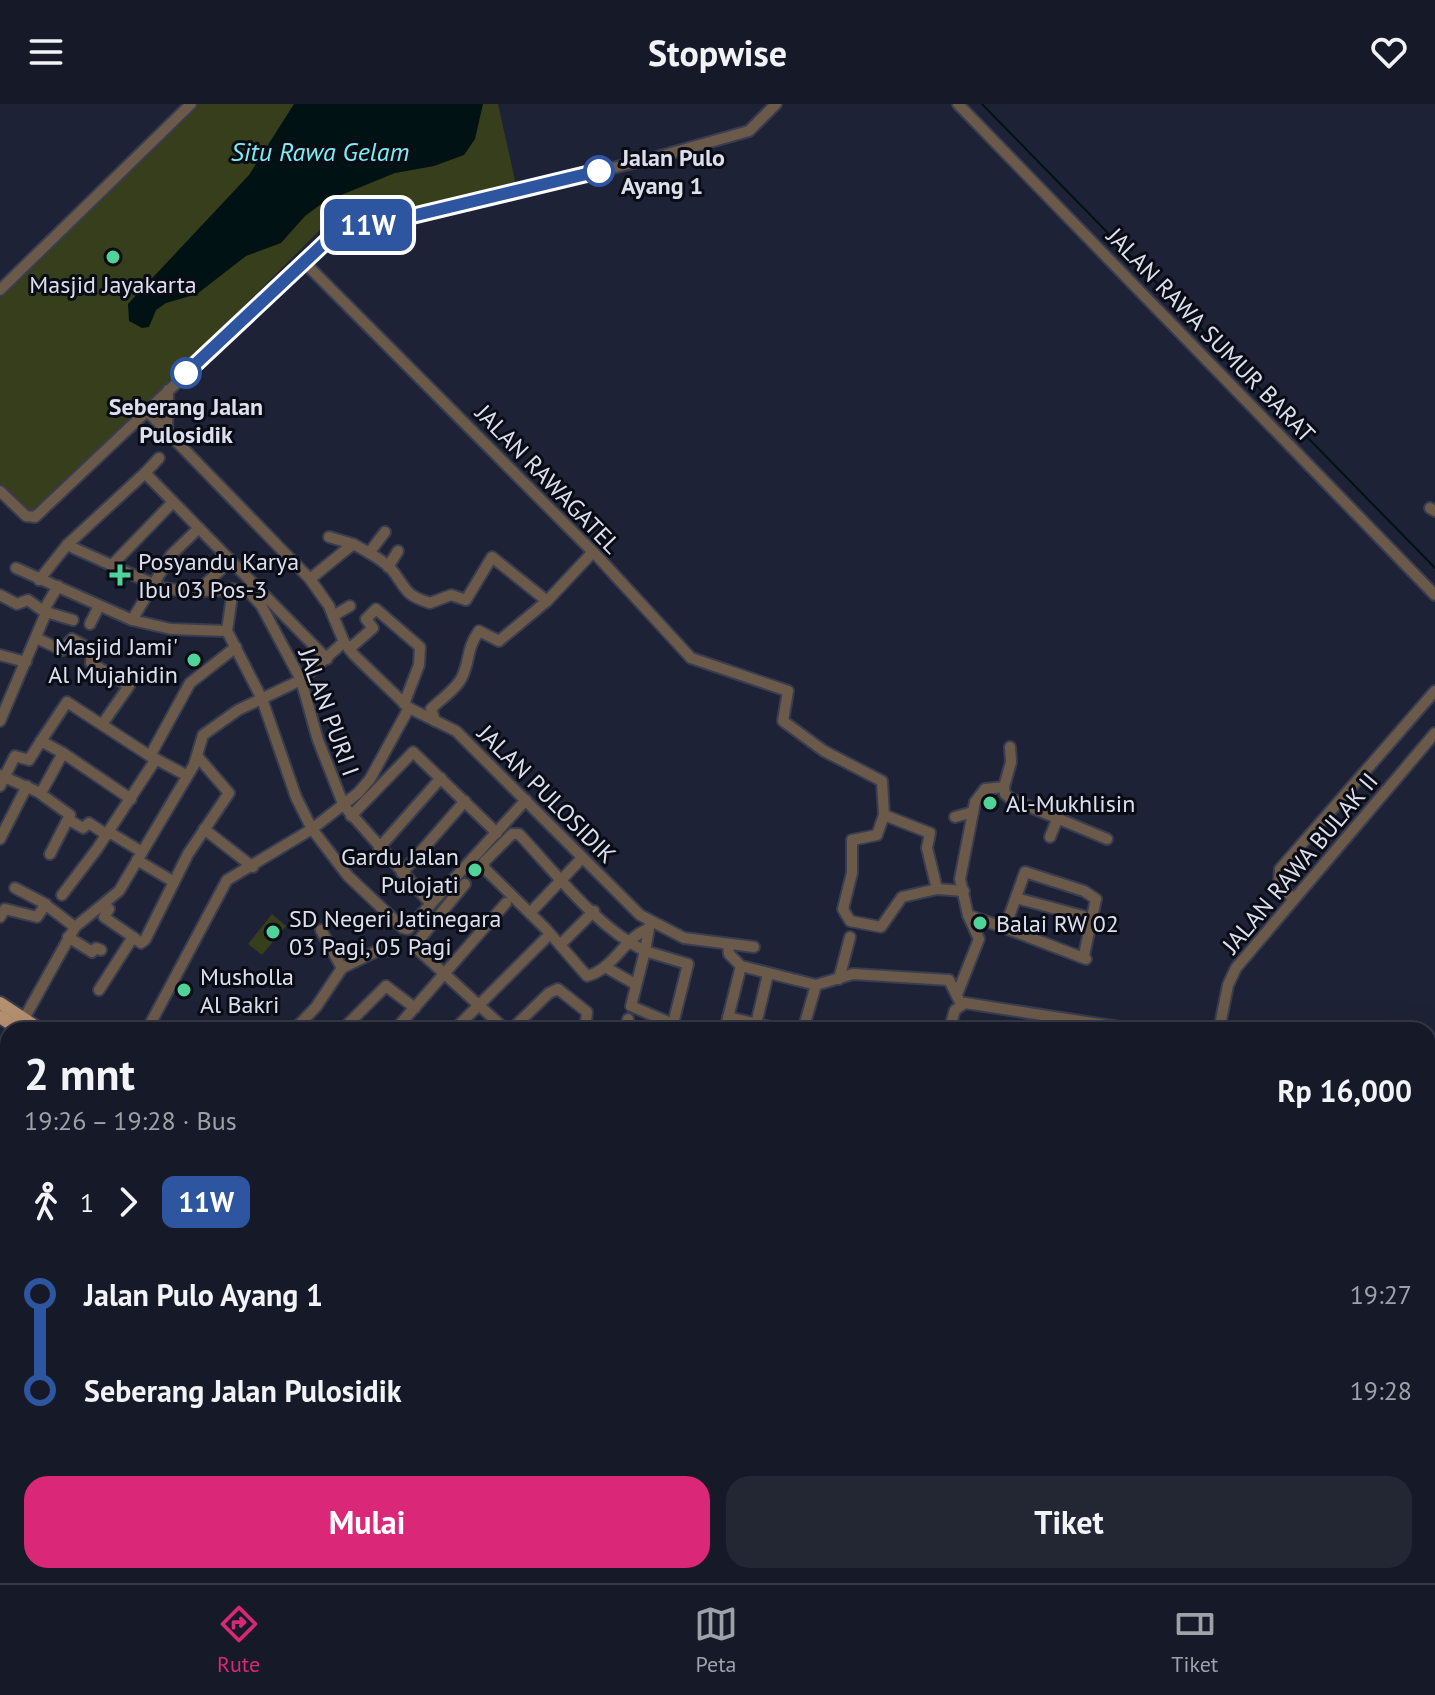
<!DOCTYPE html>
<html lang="id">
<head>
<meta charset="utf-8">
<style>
  :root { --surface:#161a28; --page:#232734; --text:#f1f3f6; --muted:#9ea1a8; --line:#353845; --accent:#db2777 }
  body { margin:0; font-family:"PT Sans",sans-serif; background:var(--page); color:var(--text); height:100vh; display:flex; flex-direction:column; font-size:30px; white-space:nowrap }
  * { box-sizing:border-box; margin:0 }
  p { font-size:26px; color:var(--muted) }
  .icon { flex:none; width:44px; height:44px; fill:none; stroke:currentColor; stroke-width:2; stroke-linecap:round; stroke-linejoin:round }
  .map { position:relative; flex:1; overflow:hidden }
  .side { position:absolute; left:0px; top:918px; width:1436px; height:562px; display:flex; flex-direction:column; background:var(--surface); border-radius:24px 24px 0 0; box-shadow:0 8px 32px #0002,0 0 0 2px var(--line) }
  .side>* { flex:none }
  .badge { padding:0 16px; border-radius:12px; font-size:28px; line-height:52px }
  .map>.badge { position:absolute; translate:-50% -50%; box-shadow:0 0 0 4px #fff }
  .legs { display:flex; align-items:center; gap:12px; height:88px; padding:0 24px; font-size:26px }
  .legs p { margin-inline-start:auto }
  .overview { display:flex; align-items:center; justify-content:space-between; height:136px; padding:0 24px }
  h1 { font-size:44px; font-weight:800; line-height:60px }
  .button { display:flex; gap:16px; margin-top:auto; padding:16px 24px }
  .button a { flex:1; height:92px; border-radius:24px; background:var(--accent); color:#fff; font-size:32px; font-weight:800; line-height:92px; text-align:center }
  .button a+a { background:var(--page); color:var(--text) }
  ul { padding:0 24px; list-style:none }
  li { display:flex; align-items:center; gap:28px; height:96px; font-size:30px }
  li i { display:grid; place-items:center; width:12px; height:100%; margin:0 10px; background:currentColor }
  li i::after { content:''; width:20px; height:20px; margin:-10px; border:6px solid; border-radius:50%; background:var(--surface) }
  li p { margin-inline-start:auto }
  li:first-child i { background:linear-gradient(#0000 50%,currentColor 0) }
  li:last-child i { background:linear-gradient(currentColor 50%,#0000 0) }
  header { display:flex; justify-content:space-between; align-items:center; height:104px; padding:0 24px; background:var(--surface); font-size:36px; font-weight:800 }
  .tab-bar { display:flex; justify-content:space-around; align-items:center; height:112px; border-top:2px solid var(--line); background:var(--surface); font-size:22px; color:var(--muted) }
  .tab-bar a { display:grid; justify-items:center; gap:4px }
  .tab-bar .selected { color:var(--accent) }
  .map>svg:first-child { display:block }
  .green { fill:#373e1b }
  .water { fill:#001213 }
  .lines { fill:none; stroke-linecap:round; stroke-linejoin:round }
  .stream { stroke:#001213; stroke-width:2 }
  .minor-casing { stroke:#383d50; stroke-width:14 }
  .major-casing { stroke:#383d50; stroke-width:16 }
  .minor { stroke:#6b5a4a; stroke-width:10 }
  .major { stroke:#b4906f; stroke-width:12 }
  .rail { stroke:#9b9faf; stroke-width:2; stroke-dasharray:14 14; stroke-linecap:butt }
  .line-1-casing { stroke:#fff; stroke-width:18 }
  .line-1 { stroke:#2e55a0; stroke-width:12 }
  .stop-1-dot { fill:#fff; stroke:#2e55a0; stroke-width:4 }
  .poi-dot { fill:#50d398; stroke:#0a0c15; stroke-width:3 }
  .labels { text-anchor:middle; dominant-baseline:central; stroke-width:6; stroke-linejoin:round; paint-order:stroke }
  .stop-label { font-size:24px; font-weight:bold; fill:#dce0ee; stroke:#0a0c15; text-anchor:start }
  .poi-label { font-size:24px; fill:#dce0ee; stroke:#0a0c15; text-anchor:start }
  .street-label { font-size:24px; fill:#dce0ee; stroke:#0a0c15 }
  .water-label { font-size:26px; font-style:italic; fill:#7deef2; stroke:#0a0c15 }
</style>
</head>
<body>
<header><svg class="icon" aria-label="menu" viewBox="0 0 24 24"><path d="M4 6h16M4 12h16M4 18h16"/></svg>Stopwise<svg class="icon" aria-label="heart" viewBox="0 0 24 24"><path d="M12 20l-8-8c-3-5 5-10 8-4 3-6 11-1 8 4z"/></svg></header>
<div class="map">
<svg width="1435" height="1479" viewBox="0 0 1435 1479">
  <rect width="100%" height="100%" fill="#1d2236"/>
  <g class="green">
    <polygon points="197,0 498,0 517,85 327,119 32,414 0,380 0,193"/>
    <polygon points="272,810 286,822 262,851 248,840"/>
  </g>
  <polygon class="water" points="294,0 483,0 475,35 464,51 434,62 395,69 324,98 305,112 281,139 246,152 197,190 166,199 156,206 149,223 142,224 129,217 128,200 249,71"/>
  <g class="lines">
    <polyline class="stream" points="982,0 1435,464"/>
    <defs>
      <g id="minor">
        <polyline points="958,0 1435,491"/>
        <polyline points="303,157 599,454 691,554 788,587 783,617 824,647 882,677 884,711 877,731 852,736 852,769 843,805 850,817 881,823 902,793 937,785 964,787"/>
        <polyline points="0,186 191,0"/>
        <polyline points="147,307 310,475 329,502 344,538 354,551 409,604 456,627 640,811 684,834 754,843"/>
        <polyline points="167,328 168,286"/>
        <polyline points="145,369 159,354"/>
        <polyline points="0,387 26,412 35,413 333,131 650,55 749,27 776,0"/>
        <polyline points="1430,404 1435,407"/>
        <polyline points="329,433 353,440"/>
        <polyline points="67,441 162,484 185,487 252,486"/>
        <polyline points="369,449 385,428"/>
        <polyline points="112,461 173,398"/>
        <polyline points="388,463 398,447"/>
        <polyline points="16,464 132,516 171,525 227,527"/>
        <path d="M310 475 353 440C366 447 382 455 392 466 407 485 404 491 430 499L451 491 466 496 492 453 547 497"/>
        <polyline points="39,476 67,441 145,369 327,555"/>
        <polyline points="200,485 230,457"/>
        <polyline points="233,485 227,527 262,595 296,693 312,725 348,772 403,824 408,825 526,696"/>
        <polyline points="250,489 261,501 301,576 318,636 344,702 431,800"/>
        <polyline points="0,491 17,500 28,496 46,509 0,617"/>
        <polyline points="45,504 58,482"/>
        <polyline points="46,508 73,516"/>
        <polyline points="333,512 350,502"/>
        <polyline points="132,516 171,451 199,424"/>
        <polyline points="90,520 99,502"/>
        <polyline points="36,534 62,546 72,535 92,546 91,559 129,582 103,619"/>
        <polyline points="349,545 373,524 366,515 376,505 420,543 419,561 404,600"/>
        <polyline points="0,551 26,558"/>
        <path d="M435 617 431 605C441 595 458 584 463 571 470 554 467 544 479 527L499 537 547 497 593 448"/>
        <polyline points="41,637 67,598 150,652 186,671"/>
        <polyline points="150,652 190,579 236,543"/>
        <polyline points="0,671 38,688 70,711 50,750"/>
        <polyline points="0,682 15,652 29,656 41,637 63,649"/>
        <polyline points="1004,683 1005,690 1011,695 1107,735"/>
        <polyline points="41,689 63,649 131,695"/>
        <polyline points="884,711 930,729 927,744 937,785"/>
        <polyline points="351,712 413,648 497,729"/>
        <polyline points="955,713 973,708"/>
        <polyline points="69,716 83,724 89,719 107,731"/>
        <polyline points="204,725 253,763"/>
        <polyline points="109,728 142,748"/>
        <polyline points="1050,733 1057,716"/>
        <polyline points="0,735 27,682"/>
        <polyline points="379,744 441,674"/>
        <polyline points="137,756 174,778"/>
        <polyline points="402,769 465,697"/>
        <polyline points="465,780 414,842 506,926"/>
        <polyline points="15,784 42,798 75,823"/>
        <polyline points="62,791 97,745 156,655"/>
        <polyline points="1016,794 1083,812"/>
        <polyline points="1293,795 1279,779 1280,765 1435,587"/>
        <polyline points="105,801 109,805 104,813 133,833"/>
        <polyline points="530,809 582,754"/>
        <polyline points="968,811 1005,824 1025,768 1084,787 1096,795 1084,851"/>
        <polyline points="0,813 5,805 37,813 46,800"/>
        <polyline points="1005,824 1086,855"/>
        <path d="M648 825C625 833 613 866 587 872L546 825 484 764V758L512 730H519C556 769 596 823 645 847L631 902 673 920 688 860 645 847 650 818"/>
        <polyline points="68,833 92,848 96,844 101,846"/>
        <polyline points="560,841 594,807"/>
        <polyline points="728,841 729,850 741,862 816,881 853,870 949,876 961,900"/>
        <polyline points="605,863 635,880"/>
        <polyline points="342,864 381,845 392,847"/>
        <polyline points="839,875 850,833"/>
        <polyline points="99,886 133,833 141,839 145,836 188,750 229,689 198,653"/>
        <polyline points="958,888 979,835 968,811 960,775 975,698 985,685 1004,683 1011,658 1010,643"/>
        <polyline points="25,913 75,823 119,787 194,661 203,631 238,606 301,576 344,538"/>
        <polyline points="728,913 783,926"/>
        <polyline points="756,920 768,870"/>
        <polyline points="147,926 227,776 312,725 358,689 370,675 409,604"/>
        <polyline points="294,926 316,903 342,864 321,826"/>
        <polyline points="342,926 386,882 415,904"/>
        <polyline points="395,926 506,799"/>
        <polyline points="454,926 545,835"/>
        <polyline points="511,926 549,889 558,885 587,908 585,926"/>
        <polyline points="626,926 628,915"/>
        <polyline points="725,926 741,862"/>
        <polyline points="803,926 816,881"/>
        <polyline points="949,926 955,906 965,899 1138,926"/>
        <polyline points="1219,926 1228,881 1236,864 1435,629"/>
        <polyline points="1428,970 1435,952"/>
        <polyline points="0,1026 8,1016"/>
        <polyline points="0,1197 8,1176"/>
        <polyline points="0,1221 8,1200"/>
        <polyline points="1428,1332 1435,1324"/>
        <polyline points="1428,1349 1435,1353"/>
        <polyline points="0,1352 8,1355"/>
        <polyline points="0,1431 8,1388"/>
        <polyline points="0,1456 8,1456"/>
        <polyline points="1168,1472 1179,1478"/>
        <polyline points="945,1473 945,1472"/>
        <polyline points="108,1479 110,1472"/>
        <polyline points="482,1479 484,1472"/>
        <polyline points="591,1479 594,1472"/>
        <polyline points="678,1479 682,1472"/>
        <polyline points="824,1479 825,1472"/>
        <polyline points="874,1479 877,1472"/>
        <polyline points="1005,1479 1013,1472"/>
        <polyline points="1068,1479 1071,1472"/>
        <polyline points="1257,1479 1259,1472"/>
      </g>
      <g id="major">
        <polyline points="0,899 41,926"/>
        <polyline points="0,913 20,926"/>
        <polyline points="1428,1058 1435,1040"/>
        <polyline points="1428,1101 1435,1082"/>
        <polyline points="758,1472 771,1479"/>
        <polyline points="783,1472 796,1479"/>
        <polyline points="1296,1479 1298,1472"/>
        <polyline points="1316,1479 1318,1472"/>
      </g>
    </defs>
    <use href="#minor" class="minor-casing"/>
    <use href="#major" class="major-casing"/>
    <use href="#minor" class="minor"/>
    <use href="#major" class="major"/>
    <g class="rail">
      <polyline points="1428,976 1435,959"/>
      <polyline points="1428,1019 1435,1001"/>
      <polyline points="1263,1479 1265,1472"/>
      <polyline points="1280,1479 1281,1472"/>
    </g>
  </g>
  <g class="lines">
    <defs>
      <polyline id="line-1" points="186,269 333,131 599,67"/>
    </defs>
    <use href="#line-1" class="line-1-casing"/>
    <use href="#line-1" class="line-1"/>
  </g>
  <g class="stop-1-dot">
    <circle cx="599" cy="67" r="14"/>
    <circle cx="186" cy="269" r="14"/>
  </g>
  <g class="poi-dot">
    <circle cx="113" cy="153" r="8"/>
    <path d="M116 459h8v8h8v8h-8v8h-8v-8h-8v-8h8z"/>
    <circle cx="194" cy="556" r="8"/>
    <circle cx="990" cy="699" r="8"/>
    <circle cx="475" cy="766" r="8"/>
    <circle cx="980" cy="819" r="8"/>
    <circle cx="273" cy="828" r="8"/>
    <circle cx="184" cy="886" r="8"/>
  </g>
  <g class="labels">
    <g class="stop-label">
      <text x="621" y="53">Jalan Pulo<tspan x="621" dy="28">Ayang 1</tspan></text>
      <text x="186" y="302" text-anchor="middle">Seberang Jalan<tspan x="186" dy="28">Pulosidik</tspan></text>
    </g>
    <g class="poi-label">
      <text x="113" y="180" text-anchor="middle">Masjid Jayakarta</text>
      <text x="138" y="457">Posyandu Karya<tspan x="138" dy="28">Ibu 03 Pos-3</tspan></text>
      <text x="178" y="542" text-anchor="end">Masjid Jami'<tspan x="178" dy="28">Al Mujahidin</tspan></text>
      <text x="1006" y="699">Al-Mukhlisin</text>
      <text x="459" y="752" text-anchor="end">Gardu Jalan<tspan x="459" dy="28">Pulojati</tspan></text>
      <text x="289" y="814">SD Negeri Jatinegara<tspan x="289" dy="28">03 Pagi, 05 Pagi</tspan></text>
      <text x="996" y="819">Balai RW 02</text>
      <text x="200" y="872">Musholla<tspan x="200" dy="28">Al Bakri</tspan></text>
    </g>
    <g class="street-label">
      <text transform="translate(1211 231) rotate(46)">JALAN RAWA SUMUR BARAT</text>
      <text transform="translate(548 375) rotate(46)">JALAN RAWAGATEL</text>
      <text transform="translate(329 608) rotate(70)">JALAN PURI I</text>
      <text transform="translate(547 690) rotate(45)">JALAN PULOSIDIK</text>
      <text transform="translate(1300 759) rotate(-50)">JALAN RAWA BULAK II</text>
    </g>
    <g class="water-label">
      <text x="320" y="47">Situ Rawa Gelam</text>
    </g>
  </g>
</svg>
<b class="badge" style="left:368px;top:121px;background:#2e55a0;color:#fff">11W</b>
<section class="side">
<div class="overview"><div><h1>2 mnt</h1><p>19:26 – 19:28 · Bus</p></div><b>Rp 16,000</b></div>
<div class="legs"><svg class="icon" aria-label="walk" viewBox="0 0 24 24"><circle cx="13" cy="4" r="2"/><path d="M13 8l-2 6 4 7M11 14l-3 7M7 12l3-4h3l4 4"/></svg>1<svg class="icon" aria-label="forward" viewBox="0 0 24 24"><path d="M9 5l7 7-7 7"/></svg><b class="badge" style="background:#2e55a0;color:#fff">11W</b></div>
<ul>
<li><i style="color:#2e55a0"></i><b>Jalan Pulo Ayang 1</b><p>19:27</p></li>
<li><i style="color:#2e55a0"></i><b>Seberang Jalan Pulosidik</b><p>19:28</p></li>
</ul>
<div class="button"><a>Mulai</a><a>Tiket</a></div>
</section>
</div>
<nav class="tab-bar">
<a class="selected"><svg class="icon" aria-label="directions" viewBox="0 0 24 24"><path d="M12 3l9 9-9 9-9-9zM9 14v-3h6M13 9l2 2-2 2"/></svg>Rute</a>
<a><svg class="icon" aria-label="map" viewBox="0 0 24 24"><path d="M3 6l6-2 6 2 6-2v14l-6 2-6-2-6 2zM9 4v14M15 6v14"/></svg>Peta</a>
<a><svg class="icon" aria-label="tickets" viewBox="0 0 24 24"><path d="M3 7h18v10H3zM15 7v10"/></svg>Tiket</a>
</nav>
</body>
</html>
